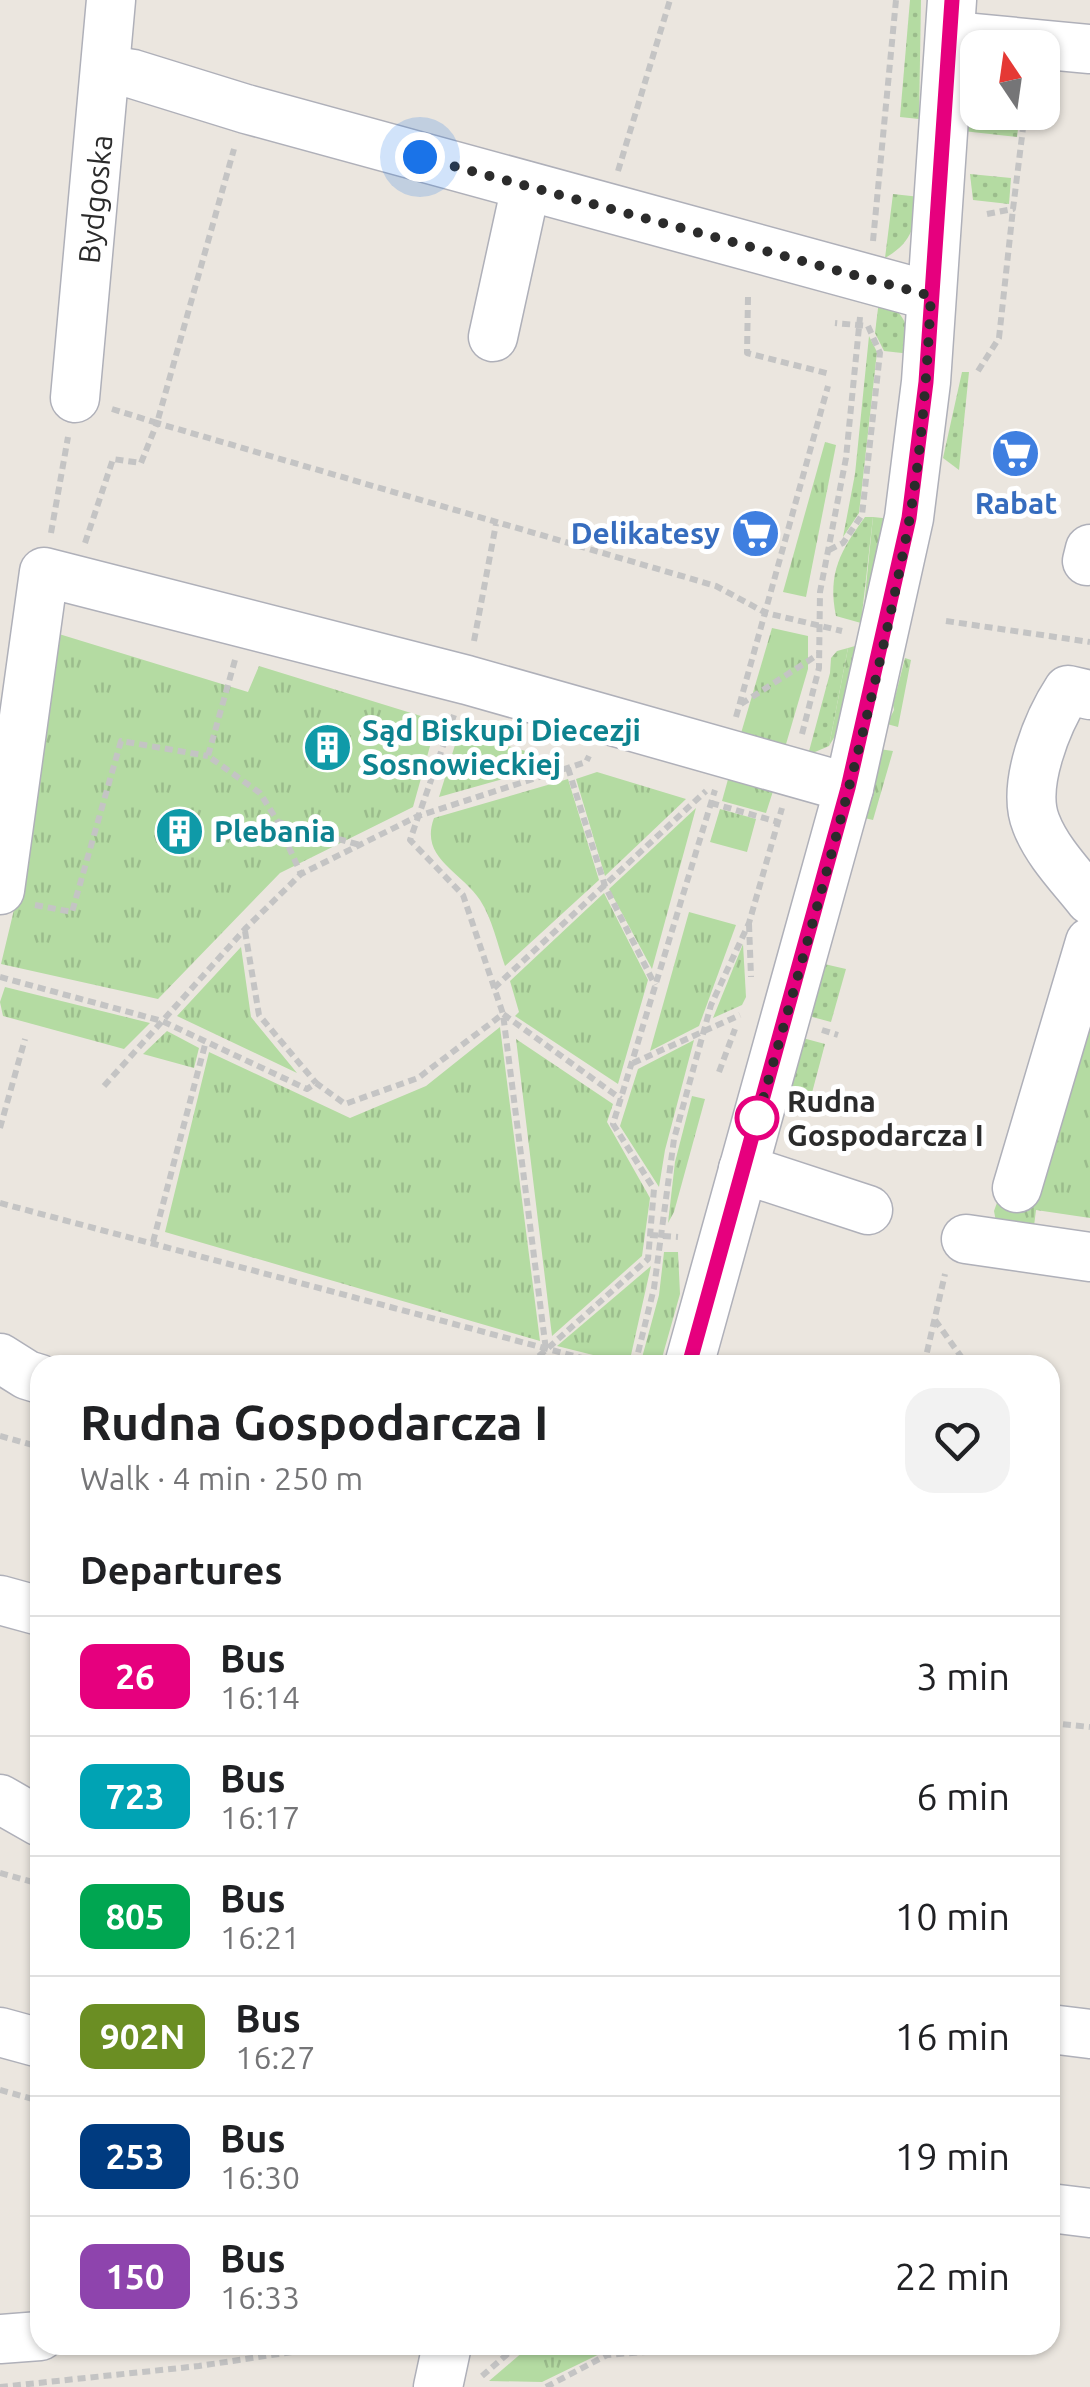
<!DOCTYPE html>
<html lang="en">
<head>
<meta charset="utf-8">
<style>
  :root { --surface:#fff; --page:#f2f2f2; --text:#202124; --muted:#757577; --line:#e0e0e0 }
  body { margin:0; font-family:Ubuntu,sans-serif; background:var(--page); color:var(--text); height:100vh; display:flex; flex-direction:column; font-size:38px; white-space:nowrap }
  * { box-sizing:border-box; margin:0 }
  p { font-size:32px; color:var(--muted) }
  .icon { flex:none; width:55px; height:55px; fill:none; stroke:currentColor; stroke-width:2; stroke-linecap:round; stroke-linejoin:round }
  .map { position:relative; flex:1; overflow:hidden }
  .details { position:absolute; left:30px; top:1355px; width:1030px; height:1000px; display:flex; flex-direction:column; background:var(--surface); border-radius:30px; box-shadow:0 2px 8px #0004 }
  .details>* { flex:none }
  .badge { padding:0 20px; border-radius:15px; font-size:35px; line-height:65px }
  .needle { width:65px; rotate:347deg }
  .fabs { position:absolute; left:960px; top:30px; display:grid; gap:20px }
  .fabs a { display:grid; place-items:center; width:100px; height:100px; border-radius:20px; background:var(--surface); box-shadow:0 2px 8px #0004; font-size:50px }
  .you { position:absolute; width:50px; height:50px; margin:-25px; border:8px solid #fff; border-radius:50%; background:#1a73e8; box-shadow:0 0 0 15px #1a73e833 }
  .map>.badge { position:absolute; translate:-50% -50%; box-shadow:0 0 0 5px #fff }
  h2 { padding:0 50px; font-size:38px; line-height:90px }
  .round { display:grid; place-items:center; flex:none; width:105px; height:105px; border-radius:30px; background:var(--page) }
  .summary { display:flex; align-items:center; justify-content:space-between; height:170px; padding:0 50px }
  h1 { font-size:48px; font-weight:700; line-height:75px }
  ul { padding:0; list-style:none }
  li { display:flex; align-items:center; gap:30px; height:120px; padding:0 50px; border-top:2px solid var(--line) }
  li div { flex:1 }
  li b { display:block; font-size:38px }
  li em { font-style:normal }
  li .badge { min-width:110px; font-weight:700; text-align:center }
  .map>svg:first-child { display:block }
  .grass { fill:url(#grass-tufts) }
  .garden { fill:url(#garden-dots) }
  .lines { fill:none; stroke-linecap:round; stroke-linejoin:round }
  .minor-casing { stroke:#afb0b9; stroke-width:51 }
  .path { stroke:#c4c4c4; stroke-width:6; stroke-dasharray:8 5; stroke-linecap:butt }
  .minor { stroke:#fff; stroke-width:48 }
  .line-casing { stroke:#fff; stroke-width:22 }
  .line { stroke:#e6007e; stroke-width:15 }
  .walk { stroke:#2b2b2b; stroke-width:10; stroke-dasharray:0 18 }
  .stop-dot { fill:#fff; stroke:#e6007e; stroke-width:5 }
  .labels { text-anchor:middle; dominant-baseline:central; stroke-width:10; stroke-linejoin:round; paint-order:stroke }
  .street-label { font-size:30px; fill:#2b2b2b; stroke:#fff }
  .shop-label { font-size:30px; font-weight:bold; fill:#366cbe; stroke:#fff }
  .culture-label { font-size:30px; font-weight:bold; fill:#0d838f; stroke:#fff; text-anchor:start }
  .stop-label { font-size:30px; font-weight:bold; fill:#2b2b2b; stroke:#fff; text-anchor:start }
</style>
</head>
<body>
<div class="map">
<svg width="1090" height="2387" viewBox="0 0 1090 2387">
  <defs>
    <pattern id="grass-tufts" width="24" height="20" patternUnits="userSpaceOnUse" patternTransform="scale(2.5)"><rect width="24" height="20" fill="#b4dba2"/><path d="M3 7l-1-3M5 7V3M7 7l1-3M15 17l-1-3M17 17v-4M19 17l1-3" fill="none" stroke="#9bbc8c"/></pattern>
    <pattern id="garden-dots" width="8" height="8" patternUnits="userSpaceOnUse" patternTransform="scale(2.5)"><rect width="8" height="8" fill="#b4dba2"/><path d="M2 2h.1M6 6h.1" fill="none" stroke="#9bbc8c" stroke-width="1.8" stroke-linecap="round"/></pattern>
  </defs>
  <rect width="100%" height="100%" fill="#ebe6df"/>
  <g class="grass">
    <polygon points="825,442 836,445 806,597 783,592"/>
    <polygon points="873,517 892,519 864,606"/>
    <polygon points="772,628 808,636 808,669 784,751 739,740"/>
    <polygon points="59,634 248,692 259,666 437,721 413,807 280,873 158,999 1,964 18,893"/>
    <polygon points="855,646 843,723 829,746 848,648"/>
    <polygon points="905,658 911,660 898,727 887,724 894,710 893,705"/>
    <polygon points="459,732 564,762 439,797"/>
    <polygon points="879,749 893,751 873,820 860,817"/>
    <polygon points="597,772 686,799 605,876 576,779"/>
    <polygon points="730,772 775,785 766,813 722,801"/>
    <path d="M568 779 599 880 505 966C498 946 492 918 480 900 461 871 419 858 434 818Z"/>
    <polygon points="696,808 652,969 609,889"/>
    <polygon points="720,809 756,819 747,852 710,842"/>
    <polygon points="604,893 648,980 618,1084 515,1016 519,1012 510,981"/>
    <polygon points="689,912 736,925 699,1026 650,1051"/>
    <polygon points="743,944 746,997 742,1005 713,1018"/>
    <polygon points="241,947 251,1017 297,1073 177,1016"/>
    <polygon points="5,987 150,1023 124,1049 3,1016 0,1002"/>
    <polygon points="1090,1020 1090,1218 1036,1210 1033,1234 998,1232 994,1211 999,1197"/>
    <polygon points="500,1027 540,1341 165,1232 209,1052 350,1118 426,1086"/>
    <polygon points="167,1031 199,1048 194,1068 143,1054"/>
    <polygon points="516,1039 613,1104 607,1122 650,1198 642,1256 552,1336"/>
    <polygon points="694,1040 665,1150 659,1187 620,1126 638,1069"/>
    <polygon points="692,1096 705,1099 674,1212 668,1223 675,1162"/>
    <polygon points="664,1252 678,1252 680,1294 660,1365 640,1365 659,1295"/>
    <polygon points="651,1266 629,1364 557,1346"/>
    <polygon points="531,2345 618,2345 542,2382 489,2381"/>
  </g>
  <g class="garden">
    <polygon points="910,0 921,0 919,119 900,117"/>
    <polygon points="977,80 978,112 1020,113 1017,137 963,131 968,94"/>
    <polygon points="970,174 1011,178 1009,204 973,200"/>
    <path d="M893 194 920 197C915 225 912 243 885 258Z"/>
    <path d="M879 300C904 310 910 327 911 354L884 351 875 333Z"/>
    <polygon points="869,336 877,352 859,513 843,537 855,474"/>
    <polygon points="962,372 969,372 959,470 943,458"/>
    <path d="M865 517H873L861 623 836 616C827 573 841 550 865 517Z"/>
    <polygon points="848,648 829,746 808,755 830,673 831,658 837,651"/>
    <polygon points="820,963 846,969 831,1022 805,1015"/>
    <polygon points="799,1037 825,1044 809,1104 796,1100 786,1084"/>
  </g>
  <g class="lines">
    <defs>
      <g id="minor">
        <polyline points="952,36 1090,49"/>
        <polyline points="107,70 133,74 246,109 931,296"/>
        <polyline points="493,337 526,186"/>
        <polyline points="75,398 111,0"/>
        <polyline points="1087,561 1090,549"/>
        <path d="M1090 695 1068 690C1047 722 1021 786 1036 823 1047 852 1072 877 1090 900"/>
        <polyline points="0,890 44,572 467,680 849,788"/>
        <polyline points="743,1169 868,1210"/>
        <polyline points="1017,1188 1090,942"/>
        <polyline points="966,1239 1090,1257"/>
        <polyline points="0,1358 27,1375 40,1379"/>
        <polyline points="689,1365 849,788 909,518 926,382 952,0"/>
        <polyline points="0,1600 40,1611"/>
        <polyline points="0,1799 40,1822"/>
        <polyline points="1050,2029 1090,2034"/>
        <polyline points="0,2032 40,2043"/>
        <polyline points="1050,2208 1090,2213"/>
        <polyline points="0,2339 40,2336"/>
        <polyline points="438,2387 447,2345"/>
      </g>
    </defs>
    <use href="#minor" class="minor-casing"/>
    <g class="path">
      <polyline points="618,171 670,0"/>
      <polyline points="987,214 1013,209 1025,112"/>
      <polyline points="873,241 896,0"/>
      <polyline points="748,297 747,353 830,374"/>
      <polyline points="978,371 999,338 1013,209"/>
      <polyline points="112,409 157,423 234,149"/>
      <polyline points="51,533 68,437"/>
      <polyline points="85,543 113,459 141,463 157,423 716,586 766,613 842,631"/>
      <polyline points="829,550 843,543 862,515 880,353 868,326 835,323"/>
      <polyline points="946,621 1090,642"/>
      <polyline points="474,641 496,524"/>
      <polyline points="235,660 208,756 260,793 278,822 360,845"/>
      <polyline points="741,704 819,654"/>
      <polyline points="454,715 410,840 463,895 503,1014 546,1350"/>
      <polyline points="736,717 828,386"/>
      <polyline points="802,734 819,668 820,592 846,458 860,317"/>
      <polyline points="568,768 605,886 655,985"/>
      <polyline points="711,803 778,822"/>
      <polyline points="278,823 301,874"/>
      <polyline points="35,905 72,912 121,741 208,756"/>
      <polyline points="749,924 751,977"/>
      <polyline points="245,931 259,1015 316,1083"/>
      <polyline points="0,977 162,1021 307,1089 316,1083 345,1104 418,1078 503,1014 621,1099"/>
      <polyline points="494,988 706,791"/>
      <polyline points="822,1030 838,1035"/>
      <polyline points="633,1063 740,1015"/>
      <polyline points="719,1072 735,1029"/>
      <polyline points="104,1086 245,929 301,874 418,816 586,762 589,756"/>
      <polyline points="0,1128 25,1039"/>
      <polyline points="0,1203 608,1365"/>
      <polyline points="650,1235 678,1237"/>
      <polyline points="153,1242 206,1041"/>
      <polyline points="935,1320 967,1365"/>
      <polyline points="529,1365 648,1259 654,1189 613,1124 715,790"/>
      <polyline points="635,1365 654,1288 674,1139 711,1005 749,923 782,808"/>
      <polyline points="924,1365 945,1274"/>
      <polyline points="0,1436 40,1447"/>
      <polyline points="1050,1723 1090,1727"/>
      <polyline points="0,1873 40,1884"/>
      <polyline points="0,2090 40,2101"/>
      <polyline points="482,2376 518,2345"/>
      <polyline points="0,2387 199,2366 338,2345"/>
      <polyline points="546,2387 607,2355 730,2345"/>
    </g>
    <use href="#minor" class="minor"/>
  </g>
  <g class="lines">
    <defs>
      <polyline id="line" points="689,1365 848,788 909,518 926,382 952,0"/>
    </defs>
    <use href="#line" class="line-casing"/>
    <use href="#line" class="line"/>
    <path class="walk" d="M420 157 931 296C927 371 922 448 909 522 871 725 812 925 756 1124L757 1118"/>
  </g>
  <defs>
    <symbol id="supermarket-disc" viewBox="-11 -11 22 22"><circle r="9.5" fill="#3f7fe0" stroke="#fff"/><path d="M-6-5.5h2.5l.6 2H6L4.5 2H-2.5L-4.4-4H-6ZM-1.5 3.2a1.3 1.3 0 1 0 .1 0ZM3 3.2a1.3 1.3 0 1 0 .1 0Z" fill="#fff"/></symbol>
    <symbol id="building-disc" viewBox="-11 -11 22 22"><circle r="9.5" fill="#0f9aa8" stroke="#fff"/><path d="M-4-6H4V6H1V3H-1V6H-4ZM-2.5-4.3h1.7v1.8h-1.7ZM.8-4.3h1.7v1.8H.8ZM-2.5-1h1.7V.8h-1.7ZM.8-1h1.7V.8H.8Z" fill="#fff"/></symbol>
  </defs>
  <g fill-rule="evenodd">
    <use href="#supermarket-disc" x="988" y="426" width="55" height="55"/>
    <use href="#supermarket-disc" x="728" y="506" width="55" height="55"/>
    <use href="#building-disc" x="300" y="720" width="55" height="55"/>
    <use href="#building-disc" x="152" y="804" width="55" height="55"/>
  </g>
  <circle class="stop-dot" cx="757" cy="1118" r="20"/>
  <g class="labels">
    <g class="street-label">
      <text transform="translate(95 199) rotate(-84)">Bydgoska</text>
    </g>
    <g class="shop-label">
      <text x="1016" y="503">Rabat</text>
      <text x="720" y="533" text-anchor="end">Delikatesy</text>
    </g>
    <g class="culture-label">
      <text x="362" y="730">Sąd Biskupi Diecezji<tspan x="362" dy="34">Sosnowieckiej</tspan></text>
      <text x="214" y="831">Plebania</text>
    </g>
    <g class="stop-label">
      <text x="787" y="1101">Rudna<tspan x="787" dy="34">Gospodarcza I</tspan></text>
    </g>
  </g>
</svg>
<div class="fabs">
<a><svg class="needle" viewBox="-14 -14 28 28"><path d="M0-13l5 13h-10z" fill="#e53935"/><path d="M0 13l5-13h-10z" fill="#757577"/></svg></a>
</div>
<div class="you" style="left:420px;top:157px"></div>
<section class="details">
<div class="summary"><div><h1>Rudna Gospodarcza I</h1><p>Walk · 4 min · 250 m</p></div><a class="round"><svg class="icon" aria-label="heart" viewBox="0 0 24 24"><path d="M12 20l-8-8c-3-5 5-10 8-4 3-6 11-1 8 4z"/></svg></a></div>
<h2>Departures</h2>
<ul>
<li><span class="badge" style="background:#e6007e;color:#fff">26</span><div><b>Bus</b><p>16:14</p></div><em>3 min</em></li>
<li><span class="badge" style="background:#00a3b4;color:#fff">723</span><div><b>Bus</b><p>16:17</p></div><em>6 min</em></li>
<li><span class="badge" style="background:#00a651;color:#fff">805</span><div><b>Bus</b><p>16:21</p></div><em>10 min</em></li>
<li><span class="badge" style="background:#6b8e23;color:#fff">902N</span><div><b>Bus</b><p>16:27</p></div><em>16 min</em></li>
<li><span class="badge" style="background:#003b80;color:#fff">253</span><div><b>Bus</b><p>16:30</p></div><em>19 min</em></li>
<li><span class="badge" style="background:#8e44ad;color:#fff">150</span><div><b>Bus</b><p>16:33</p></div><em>22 min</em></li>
</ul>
</section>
</div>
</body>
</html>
